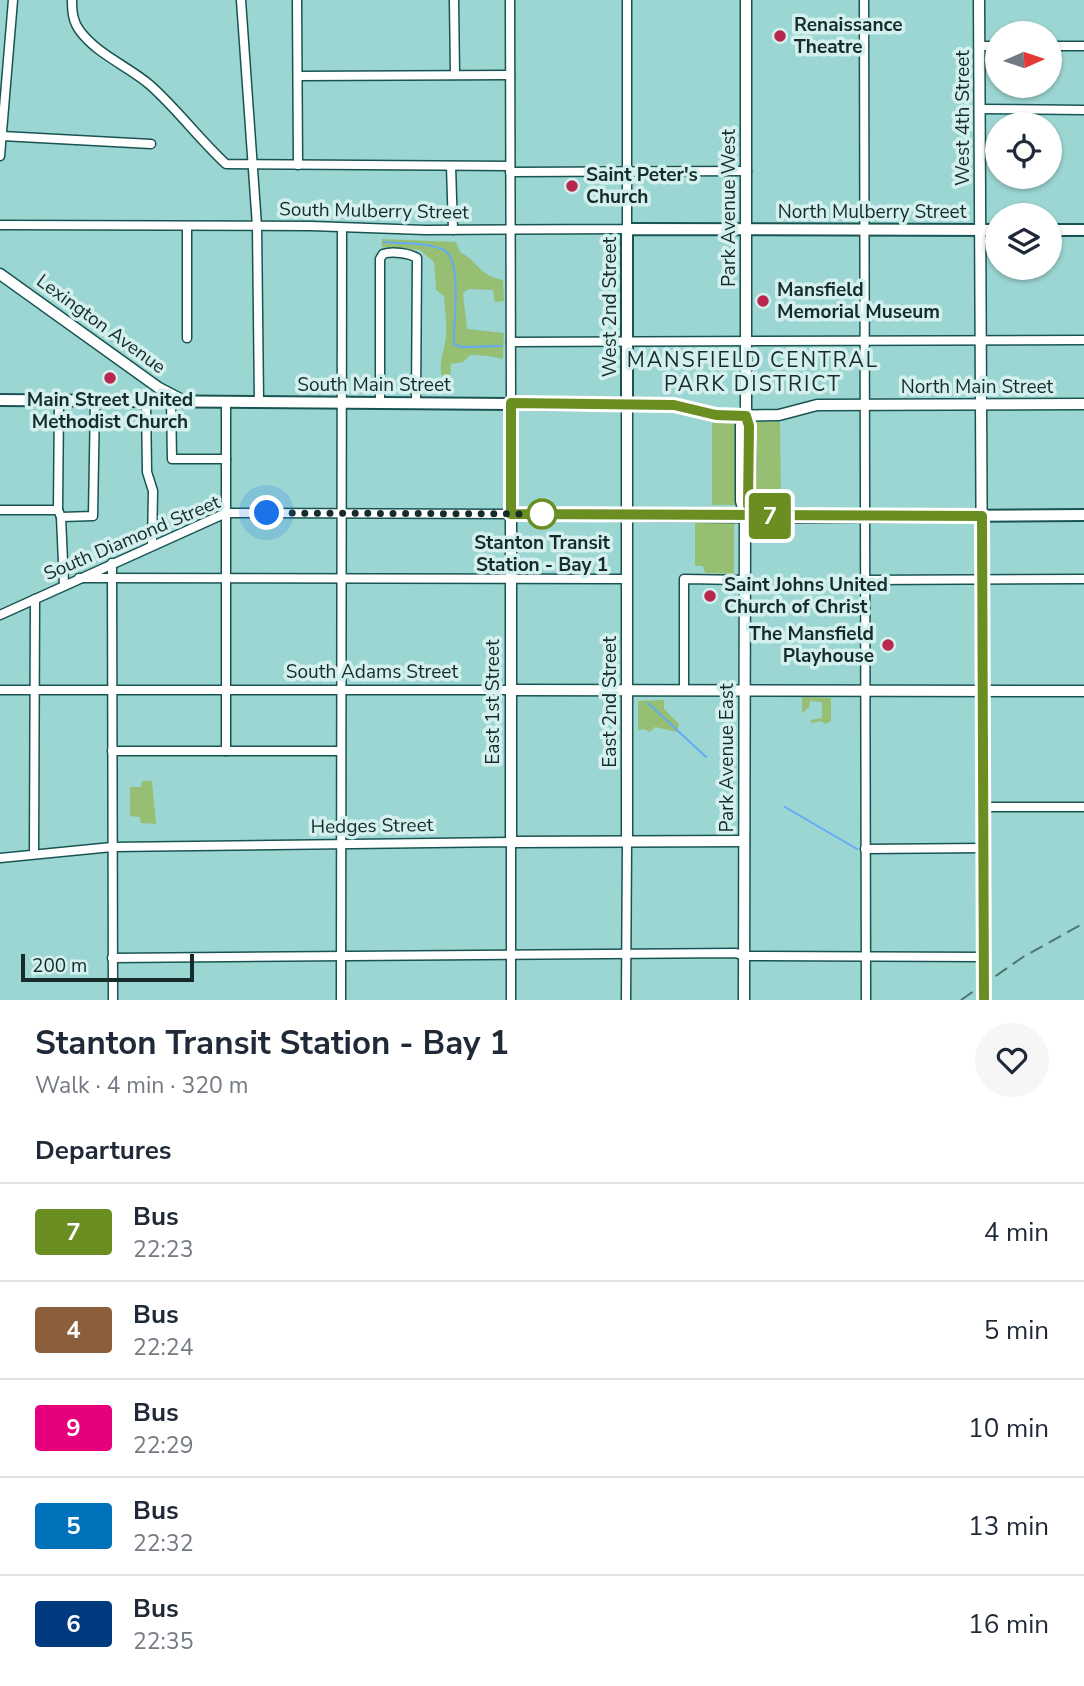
<!DOCTYPE html>
<html lang="en">
<head>
<meta charset="utf-8">
<style>
  :root { --surface:#fff; --page:#f6f6f7; --text:#1f2937; --muted:#747a83; --line:#e0e1e3 }
  body { margin:0; font-family:"Nunito Sans",sans-serif; background:var(--page); color:var(--text); height:100vh; display:flex; flex-direction:column; font-size:26px; white-space:nowrap }
  * { box-sizing:border-box; margin:0 }
  p { font-size:23px; color:var(--muted) }
  .icon { flex:none; width:38px; height:38px; fill:none; stroke:currentColor; stroke-width:2; stroke-linecap:round; stroke-linejoin:round }
  .map { position:relative; height:1000px; overflow:hidden }
  .panel { display:flex; flex-direction:column; background:var(--surface); flex:1 }
  .panel>* { flex:none }
  .badge { padding:0 14px; border-radius:5px; font-size:24px; line-height:46px }
  .needle { width:46px; rotate:87deg }
  .fabs { position:absolute; left:985px; top:21px; display:grid; gap:14px }
  .fabs a { display:grid; place-items:center; width:77px; height:77px; border-radius:50%; background:var(--surface); box-shadow:0 2px 5px #0004; font-size:35px }
  .scale { position:absolute; left:21px; bottom:18px; width:173px; box-sizing:border-box; padding-left:7px; border:4px solid #152c2b; border-top:0; font-size:19px; line-height:24px; white-space:nowrap; color:#152c2b; -webkit-text-stroke:5px #d4f0ee; paint-order:stroke }
  .you { position:absolute; width:35px; height:35px; margin:-18px; border:5px solid #fff; border-radius:50%; background:#1a73e8; box-shadow:0 0 0 10px #1a73e833 }
  .map>.badge { position:absolute; translate:-50% -50%; box-shadow:0 0 0 4px #fff }
  h2 { padding:0 35px; font-size:26px; line-height:63px }
  .round { display:grid; place-items:center; flex:none; width:74px; height:74px; border-radius:37px; background:var(--page) }
  .head { display:flex; align-items:center; justify-content:space-between; height:119px; padding:0 35px }
  h1 { font-size:33px; font-weight:700; line-height:52px }
  ul { padding:0; list-style:none }
  li { display:flex; align-items:center; gap:21px; height:98px; padding:0 35px; border-top:2px solid var(--line) }
  li div { flex:1 }
  li b { display:block; font-size:26px }
  li em { font-style:normal }
  li .badge { min-width:77px; font-weight:700; text-align:center }
  .map>svg:first-child { display:block }
  .green { fill:#96bf74 }
  .lines { fill:none; stroke-linecap:round; stroke-linejoin:round }
  .stream { stroke:#63abf8; stroke-width:2 }
  .minor-casing { stroke:#195452; stroke-width:11 }
  .major-casing { stroke:#195452; stroke-width:13 }
  .highway-casing { stroke:#195452; stroke-width:14 }
  .minor { stroke:#fff; stroke-width:8 }
  .major { stroke:#fff; stroke-width:10 }
  .highway { stroke:#fff; stroke-width:10 }
  .rail { stroke:#4e7472; stroke-width:2; stroke-dasharray:14 7; stroke-linecap:butt }
  .line-casing { stroke:#fff; stroke-width:16 }
  .line { stroke:#6b8e23; stroke-width:10 }
  .walk { stroke:#152c2b; stroke-width:7; stroke-dasharray:0 12.6 }
  .poi-dot { fill:#b8274d; stroke:#d4f0ee; stroke-width:2.5 }
  .stop-dot { fill:#fff; stroke:#6b8e23; stroke-width:3.5 }
  .labels { text-anchor:middle; dominant-baseline:central; stroke-width:7; stroke-linejoin:round; paint-order:stroke }
  .poi-label { font-size:19px; font-weight:bold; fill:#152c2b; stroke:#d4f0ee; text-anchor:start }
  .street-label { font-size:19px; fill:#152c2b; stroke:#d4f0ee }
  .stop-label { font-size:19px; font-weight:bold; fill:#152c2b; stroke:#d4f0ee }
  .neighbourhood-label { font-size:21px; letter-spacing:2px; fill:#152c2b; stroke:#d4f0ee }
</style>
</head>
<body>
<div class="map">
<svg width="1084" height="1000" viewBox="0 0 1084 1000">
  <rect width="100%" height="100%" fill="#9cd6d2"/>
  <g class="green">
    <path d="M382 239 456 242 460 252C479 262 478 275 503 280L504 301 495 302 493 290 469 289 463 293 467 329 504 333 503 359 489 356 470 355 463 362 451 364 450 382 444 380C436 367 445 350 446 336 447 323 445 309 444 296L436 290 434 262 420 250 382 247Z"/>
    <polygon points="712,421 780,422 781,505 712,505"/>
    <polygon points="695,523 734,523 734,574 705,573 703,566 695,566"/>
    <polygon points="802,697 831,698 831,721 825,724 821,721 811,723 811,720 822,718 822,702 810,701 809,707 802,713"/>
    <polygon points="664,700 664,709 679,724 677,732 655,727 650,732 644,729 638,730 638,701"/>
    <polygon points="142,781 152,781 156,824 141,823 140,817 130,816 130,787 141,787"/>
  </g>
  <g class="lines">
    <g class="stream">
      <path d="M384 242C402 244 428 242 444 250 463 260 453 323 454 344L461 347 501 346"/>
      <polyline points="648,703 706,757"/>
      <polyline points="785,807 857,849"/>
    </g>
    <defs>
      <g id="minor">
        <path d="M72 0C72 12 73 22 80 31 98 55 128 66 150 85 177 109 199 139 226 164L510 166"/>
        <polyline points="241,0 257,226 259,402"/>
        <polyline points="297,0 298,165"/>
        <polyline points="454,0 455,75"/>
        <polyline points="510,0 511,403"/>
        <polyline points="864,0 866,1000"/>
        <polyline points="980,46 998,46"/>
        <polyline points="1050,46 1084,46"/>
        <polyline points="298,76 510,75"/>
        <polyline points="980,109 1084,110"/>
        <polyline points="2,136 151,144"/>
        <polyline points="0,156 13,0"/>
        <polyline points="451,166 453,230"/>
        <polyline points="510,172 747,171"/>
        <polyline points="0,225 311,226 425,230 627,229 627,0"/>
        <polyline points="187,226 187,338"/>
        <polyline points="511,342 1084,340"/>
        <polyline points="146,400 147,472 153,491 152,545"/>
        <polyline points="171,400 172,459 226,459"/>
        <path d="M380 403V259L383 254C392 251 409 253 417 258L416 403"/>
        <polyline points="0,510 58,510"/>
        <polyline points="58,510 61,517 93,516 95,401"/>
        <polyline points="58,510 59,400"/>
        <polyline points="61,517 64,585"/>
        <polyline points="112,563 113,1000"/>
        <polyline points="79,578 627,579"/>
        <polyline points="864,580 1084,579"/>
        <polyline points="0,615 226,513 511,514"/>
        <polyline points="0,690 511,690"/>
        <polyline points="684,690 684,579 745,580"/>
        <polyline points="112,751 340,751"/>
        <polyline points="226,751 226,401"/>
        <polyline points="983,807 1084,807"/>
        <polyline points="865,849 984,848"/>
        <polyline points="34,854 35,599"/>
        <polyline points="0,858 112,847 511,842 511,1000"/>
        <polyline points="112,958 736,953 744,956 984,957"/>
        <polyline points="341,1000 342,228"/>
        <polyline points="626,1000 627,842"/>
      </g>
      <g id="major">
        <polyline points="979,0 984,1000"/>
        <polyline points="0,274 159,388 182,400"/>
        <polyline points="511,514 511,842 744,841"/>
        <polyline points="745,515 741,501 741,425 746,416"/>
        <polyline points="511,690 1084,691"/>
        <polyline points="627,842 627,405 674,405 725,416 779,415 817,405 1084,404"/>
        <path d="M744 1000 745 516C751 498 752 433 746 416V0"/>
      </g>
      <g id="highway">
        <polyline points="1050,230 1084,230"/>
        <polyline points="0,400 627,405 627,229 998,230"/>
        <polyline points="511,403 511,514 794,517 1084,515"/>
      </g>
    </defs>
    <use href="#minor" class="minor-casing"/>
    <use href="#major" class="major-casing"/>
    <use href="#highway" class="highway-casing"/>
    <use href="#minor" class="minor"/>
    <use href="#major" class="major"/>
    <use href="#highway" class="highway"/>
    <polyline class="rail" points="961,1000 1023,957 1084,923"/>
  </g>
  <g class="lines">
    <defs>
      <polyline id="line" points="748,505 749,426 746,416 716,415 674,405 511,403 511,514 982,516 984,1000"/>
    </defs>
    <use href="#line" class="line-casing"/>
    <use href="#line" class="line"/>
    <polyline class="walk" points="267,513 542,514"/>
  </g>
  <g class="poi-dot">
    <circle cx="780" cy="36" r="7"/>
    <circle cx="572" cy="186" r="7"/>
    <circle cx="763" cy="301" r="7"/>
    <circle cx="110" cy="378" r="7"/>
    <circle cx="710" cy="596" r="7"/>
    <circle cx="888" cy="645" r="7"/>
  </g>
  <circle class="stop-dot" cx="542" cy="514" r="14"/>
  <g class="labels">
    <g class="poi-label">
      <text x="794" y="25">Renaissance<tspan x="794" dy="22">Theatre</tspan></text>
      <text x="586" y="175">Saint Peter's<tspan x="586" dy="22">Church</tspan></text>
      <text x="777" y="290">Mansfield<tspan x="777" dy="22">Memorial Museum</tspan></text>
      <text x="110" y="400" text-anchor="middle">Main Street United<tspan x="110" dy="22">Methodist Church</tspan></text>
      <text x="724" y="585">Saint Johns United<tspan x="724" dy="22">Church of Christ</tspan></text>
      <text x="874" y="634" text-anchor="end">The Mansfield<tspan x="874" dy="22">Playhouse</tspan></text>
    </g>
    <g class="street-label">
      <text transform="translate(963 118) rotate(-90)">West 4th Street</text>
      <text transform="translate(729 208) rotate(-90)">Park Avenue West</text>
      <text transform="translate(374 211) rotate(1)">South Mulberry Street</text>
      <text x="872" y="212">North Mulberry Street</text>
      <text transform="translate(610 307) rotate(-90)">West 2nd Street</text>
      <text transform="translate(101 324) rotate(36)">Lexington Avenue</text>
      <text x="374" y="385">South Main Street</text>
      <text x="977" y="387">North Main Street</text>
      <text transform="translate(132 538) rotate(-23)">South Diamond Street</text>
      <text x="372" y="672">South Adams Street</text>
      <text transform="translate(493 702) rotate(-90)">East 1st Street</text>
      <text transform="translate(610 702) rotate(-90)">East 2nd Street</text>
      <text transform="translate(727 758) rotate(-90)">Park Avenue East</text>
      <text transform="translate(372 826) rotate(-1)">Hedges Street</text>
    </g>
    <g class="stop-label">
      <text x="542" y="543">Stanton Transit<tspan x="542" dy="22">Station - Bay 1</tspan></text>
    </g>
    <g class="neighbourhood-label">
      <text x="753" y="360">MANSFIELD CENTRAL<tspan x="753" dy="24">PARK DISTRICT</tspan></text>
    </g>
  </g>
</svg>
<div class="fabs">
<a><svg class="needle" viewBox="-14 -14 28 28"><path d="M0-13l5 13h-10z" fill="#e53935"/><path d="M0 13l5-13h-10z" fill="#747a83"/></svg></a>
<a><svg class="icon" aria-label="locate" viewBox="0 0 24 24"><circle cx="12" cy="12" r="6"/><path d="M12 2v4M12 18v4M2 12h4M18 12h4"/></svg></a>
<a><svg class="icon" aria-label="layers" viewBox="0 0 24 24"><path d="M12 4l9 5-9 5-9-5zM3 14l9 5 9-5"/></svg></a>
</div>
<div class="scale">200 m</div>
<div class="you" style="left:267px;top:513px"></div>
<b class="badge" style="left:770px;top:516px;background:#6b8e23;color:#fff">7</b>
</div>
<section class="panel">
<div class="head"><div><h1>Stanton Transit Station - Bay 1</h1><p>Walk · 4 min · 320 m</p></div><a class="round"><svg class="icon" aria-label="heart" viewBox="0 0 24 24"><path d="M12 20l-8-8c-3-5 5-10 8-4 3-6 11-1 8 4z"/></svg></a></div>
<h2>Departures</h2>
<ul>
<li><span class="badge" style="background:#6b8e23;color:#fff">7</span><div><b>Bus</b><p>22:23</p></div><em>4 min</em></li>
<li><span class="badge" style="background:#8b5e3c;color:#fff">4</span><div><b>Bus</b><p>22:24</p></div><em>5 min</em></li>
<li><span class="badge" style="background:#e6007e;color:#fff">9</span><div><b>Bus</b><p>22:29</p></div><em>10 min</em></li>
<li><span class="badge" style="background:#0072bc;color:#fff">5</span><div><b>Bus</b><p>22:32</p></div><em>13 min</em></li>
<li><span class="badge" style="background:#003b80;color:#fff">6</span><div><b>Bus</b><p>22:35</p></div><em>16 min</em></li>
</ul>
</section>
</body>
</html>
